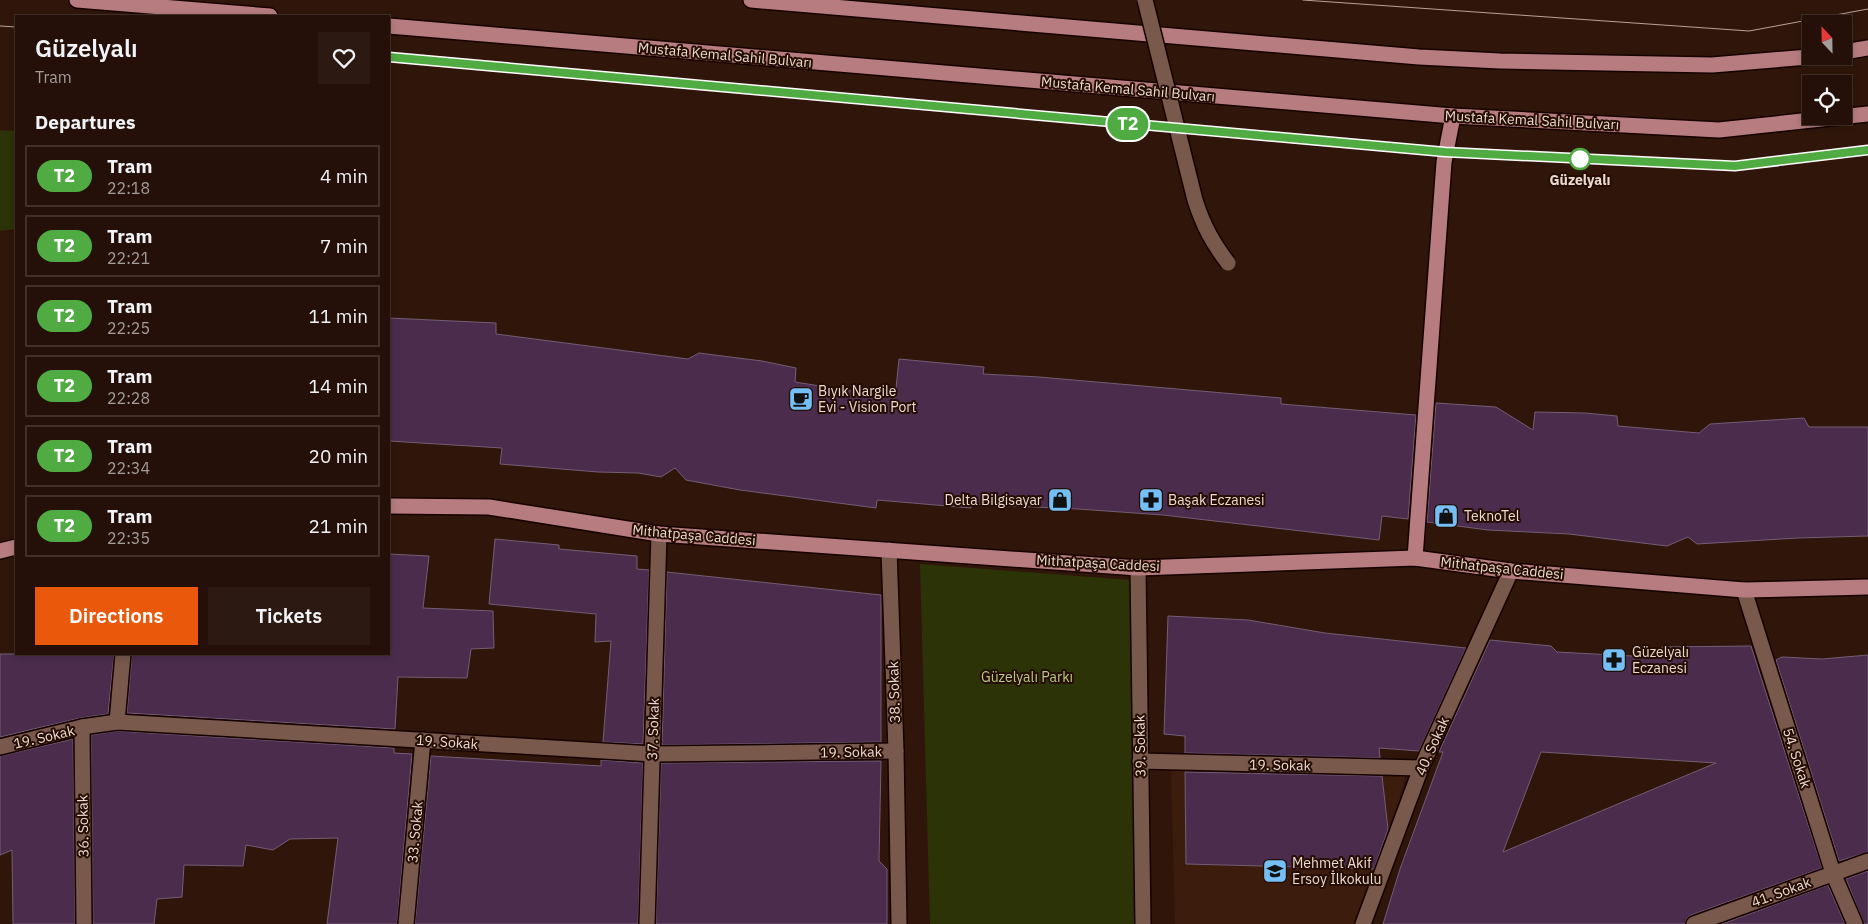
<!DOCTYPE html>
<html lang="en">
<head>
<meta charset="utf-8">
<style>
  :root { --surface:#241008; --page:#2c1912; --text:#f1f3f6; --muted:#a39d9c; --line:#413029; --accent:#ea580c }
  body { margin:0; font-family:"IBM Plex Sans",sans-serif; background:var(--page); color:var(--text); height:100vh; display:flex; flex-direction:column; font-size:19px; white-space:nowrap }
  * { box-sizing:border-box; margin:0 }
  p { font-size:16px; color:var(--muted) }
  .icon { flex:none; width:28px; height:28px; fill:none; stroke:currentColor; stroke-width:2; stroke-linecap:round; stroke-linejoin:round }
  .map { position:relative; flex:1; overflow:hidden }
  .drawer { position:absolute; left:15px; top:15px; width:375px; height:640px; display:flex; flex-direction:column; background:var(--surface); border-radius:0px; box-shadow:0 2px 8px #0003,0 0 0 1px var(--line) }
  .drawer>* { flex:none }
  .badge { padding:0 10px; border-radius:16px; font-size:18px; line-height:32px }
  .needle { width:32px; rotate:338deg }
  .tools { position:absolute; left:1802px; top:15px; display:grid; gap:10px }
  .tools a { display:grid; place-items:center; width:50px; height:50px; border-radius:0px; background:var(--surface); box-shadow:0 2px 8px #0003,0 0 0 1px var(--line); font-size:25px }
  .map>.badge { position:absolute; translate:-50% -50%; box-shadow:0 0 0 2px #fff }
  h2 { padding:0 20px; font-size:19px; line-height:45px }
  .round { display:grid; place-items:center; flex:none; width:52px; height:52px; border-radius:0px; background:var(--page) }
  .summary { display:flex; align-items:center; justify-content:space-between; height:85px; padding:0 20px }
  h1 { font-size:24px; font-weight:600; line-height:38px }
  .action { display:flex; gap:10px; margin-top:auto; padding:10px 20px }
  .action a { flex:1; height:58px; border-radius:0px; background:var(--accent); color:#fff; font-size:20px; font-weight:600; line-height:58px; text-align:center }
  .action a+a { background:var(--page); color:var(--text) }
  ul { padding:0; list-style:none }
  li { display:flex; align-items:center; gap:15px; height:62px; margin:0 10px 8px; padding:0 10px; border:2px solid var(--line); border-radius:0px }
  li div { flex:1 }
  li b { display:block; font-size:19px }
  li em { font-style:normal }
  li .badge { min-width:55px; font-weight:700; text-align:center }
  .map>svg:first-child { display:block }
  .built { fill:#3c1c0d }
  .green { fill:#2c3307 }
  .building { fill:#4b2c4d; stroke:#745d75; fill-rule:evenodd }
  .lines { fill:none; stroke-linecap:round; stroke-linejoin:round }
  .street-casing { stroke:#160200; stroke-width:18 }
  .primary-casing { stroke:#160200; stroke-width:18 }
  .street { stroke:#78594c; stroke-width:15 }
  .primary { stroke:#b67c7f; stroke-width:15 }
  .tram { stroke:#b8a39a; stroke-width:1 }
  .street-bridge-casing { stroke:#160200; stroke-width:18; stroke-linecap:butt }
  .street-bridge { stroke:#78594c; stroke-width:15 }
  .line-casing { stroke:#fff; stroke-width:11 }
  .line { stroke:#50ab43; stroke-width:8 }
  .stop-dot { fill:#fff; stroke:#50ab43; stroke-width:2.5 }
  .labels { text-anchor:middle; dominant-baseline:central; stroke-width:4; stroke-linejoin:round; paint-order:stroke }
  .street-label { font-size:14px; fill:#ecdad2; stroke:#250d03 }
  .stop-label { font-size:14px; font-weight:bold; fill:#ecdad2; stroke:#250d03 }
  .poi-label { font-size:14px; fill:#ecdad2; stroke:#250d03; text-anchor:start }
  .park-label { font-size:14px; fill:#b9ca81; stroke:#250d03 }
</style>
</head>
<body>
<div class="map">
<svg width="1868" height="924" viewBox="0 0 1868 924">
  <rect width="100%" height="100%" fill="#30160a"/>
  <polygon class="built" points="1171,770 1405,776 1396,818 1355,924 1175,924"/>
  <g class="green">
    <polygon points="0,130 16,131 16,229 0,231"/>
    <polygon points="920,564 1130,580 1136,924 930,924"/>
  </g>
  <g class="building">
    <polygon points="389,318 496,323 496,334 688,359 699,353 762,361 796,368 795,382 895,398 899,359 984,367 983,374 1039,377 1281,398 1281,404 1416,415 1408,519 1382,516 1379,540 1163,515 1078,509 971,504 971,508 877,500 876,508 740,490 686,480 675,468 661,477 638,473 598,472 500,464 502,448 389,441"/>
    <polygon points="1436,403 1496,407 1533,430 1535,412 1585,413 1617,416 1618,426 1699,433 1710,424 1804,418 1809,427 1868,427 1868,536 1798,538 1697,544 1688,537 1667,546 1569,534 1488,530 1427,522"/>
    <polygon points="495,539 559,545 559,549 637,556 637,569 649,570 643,744 603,742 611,641 595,642 596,614 489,604"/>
    <polygon points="389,554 429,556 423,608 493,611 494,648 471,649 467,678 398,677 395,729 127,713 132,654 389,654"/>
    <polygon points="667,572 881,595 881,742 662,745"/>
    <polygon points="1168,616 1248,620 1325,633 1466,648 1419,751 1379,748 1380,758 1185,753 1185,736 1164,734"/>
    <path d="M1490 640 1551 646 1557 652 1652 657 1662 647 1751 646 1822 868 1691 915 1687 918 1685 924H1383L1400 869 1443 752H1439ZM1541 752 1716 763 1503 852Z"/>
    <polygon points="0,654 114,654 108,714 80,718 0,737"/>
    <polygon points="1868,655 1868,852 1839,861 1776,660 1782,657 1822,659"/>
    <polygon points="117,731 394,748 394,753 412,754 397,924 327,924 338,838 290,839 273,850 246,845 243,866 184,865 182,897 157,899 154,924 93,924 91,735"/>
    <polygon points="73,739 75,924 13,924 12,850 0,855 0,756"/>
    <polygon points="431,756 601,766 601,760 643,763 638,924 415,924"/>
    <polygon points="881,761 879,861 887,869 887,924 656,924 661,763"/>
    <polygon points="1185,772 1382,776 1388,829 1374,869 1186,864"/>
    <polygon points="1868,871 1868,924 1864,924 1846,879"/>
    <polygon points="1828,885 1845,924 1722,924"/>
  </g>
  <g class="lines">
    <defs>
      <g id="street">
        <polyline points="889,550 896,751 899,924"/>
        <polyline points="1138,568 1143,924"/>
        <polyline points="1744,590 1833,873 1855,924"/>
        <polyline points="117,722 123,654"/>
        <polyline points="82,727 84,924"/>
        <polyline points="0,747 82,727 117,722 653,754 896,751"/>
        <polyline points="1140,761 1421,768"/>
        <polyline points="406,924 423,740"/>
        <polyline points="647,924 659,534"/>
        <polyline points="1363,924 1421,768 1511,571"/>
        <polyline points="1694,924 1868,861"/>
      </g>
      <g id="primary">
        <polyline points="77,0 270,16"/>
        <polyline points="751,0 1419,57 1500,61 1712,65 1821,56"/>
        <polyline points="389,26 1453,116 1719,130 1868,114"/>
        <polyline points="1844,52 1868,48"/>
        <polyline points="389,506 489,507 659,534 1138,568 1415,558 1511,571 1744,590 1868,587"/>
        <polyline points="0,551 16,547"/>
        <polyline points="1415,558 1444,162 1453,116"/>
      </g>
    </defs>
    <use href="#street" class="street-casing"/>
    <use href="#primary" class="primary-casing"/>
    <use href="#street" class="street"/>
    <use href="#primary" class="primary"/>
    <g class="tram">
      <polyline points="1303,0 1749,31 1868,9"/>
      <polyline points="0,26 16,27"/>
      <polyline points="389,57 1445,152 1735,166 1868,150"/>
    </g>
    <defs>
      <path id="street-bridge" d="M1145 0 1195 200C1203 225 1212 242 1228 263"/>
    </defs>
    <use href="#street-bridge" class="street-bridge-casing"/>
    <use href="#street-bridge" class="street-bridge"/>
  </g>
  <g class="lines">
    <defs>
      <polyline id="line" points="389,57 1445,152 1735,166 1868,150"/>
    </defs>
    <use href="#line" class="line-casing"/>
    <use href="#line" class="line"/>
  </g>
  <defs>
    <symbol id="cafe-square" viewBox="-11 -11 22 22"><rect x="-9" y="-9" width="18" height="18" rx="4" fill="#74c0f6" stroke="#250d03"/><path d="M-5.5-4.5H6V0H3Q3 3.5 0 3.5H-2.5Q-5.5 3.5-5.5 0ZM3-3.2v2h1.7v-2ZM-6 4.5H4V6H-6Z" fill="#111"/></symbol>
    <symbol id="shop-square" viewBox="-11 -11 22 22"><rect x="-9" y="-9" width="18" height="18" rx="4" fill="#74c0f6" stroke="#250d03"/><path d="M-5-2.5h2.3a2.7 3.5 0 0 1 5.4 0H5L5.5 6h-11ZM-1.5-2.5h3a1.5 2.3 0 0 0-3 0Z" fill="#111"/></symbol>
    <symbol id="pharmacy-square" viewBox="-11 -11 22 22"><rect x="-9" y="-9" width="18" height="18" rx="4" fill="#74c0f6" stroke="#250d03"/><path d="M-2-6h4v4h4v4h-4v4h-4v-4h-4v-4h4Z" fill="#111"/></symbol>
    <symbol id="school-square" viewBox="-11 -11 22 22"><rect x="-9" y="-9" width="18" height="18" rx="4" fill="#74c0f6" stroke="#250d03"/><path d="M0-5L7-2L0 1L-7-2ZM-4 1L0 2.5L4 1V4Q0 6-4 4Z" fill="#111"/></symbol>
  </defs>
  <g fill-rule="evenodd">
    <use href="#cafe-square" x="787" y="385" width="28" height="28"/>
    <use href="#shop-square" x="1046" y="486" width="28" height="28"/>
    <use href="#pharmacy-square" x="1137" y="486" width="28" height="28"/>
    <use href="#shop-square" x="1432" y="502" width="28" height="28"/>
    <use href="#pharmacy-square" x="1600" y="646" width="28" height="28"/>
    <use href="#school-square" x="1261" y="857" width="28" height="28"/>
  </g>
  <circle class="stop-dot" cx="1580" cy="159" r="10"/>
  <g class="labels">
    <g class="street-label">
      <text transform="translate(725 55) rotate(5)">Mustafa Kemal Sahil Bulvarı</text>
      <text transform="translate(1128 89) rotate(5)">Mustafa Kemal Sahil Bulvarı</text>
      <text transform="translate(1532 120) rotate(3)">Mustafa Kemal Sahil Bulvarı</text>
      <text transform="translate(694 535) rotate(5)">Mithatpaşa Caddesi</text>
      <text transform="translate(1098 563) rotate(3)">Mithatpaşa Caddesi</text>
      <text transform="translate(1502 568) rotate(6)">Mithatpaşa Caddesi</text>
      <text transform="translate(894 692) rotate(-92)">38. Sokak</text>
      <text transform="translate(653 729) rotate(-88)">37. Sokak</text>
      <text transform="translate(44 737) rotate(-13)">19. Sokak</text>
      <text transform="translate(447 742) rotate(4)">19. Sokak</text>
      <text transform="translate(1140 746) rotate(-91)">39. Sokak</text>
      <text transform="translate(1432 746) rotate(-66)">40. Sokak</text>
      <text transform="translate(851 752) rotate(-1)">19. Sokak</text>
      <text transform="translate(1797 758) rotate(72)">54. Sokak</text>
      <text transform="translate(1280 765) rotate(1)">19. Sokak</text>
      <text transform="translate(83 826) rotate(-91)">36. Sokak</text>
      <text transform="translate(415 832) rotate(-85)">33. Sokak</text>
      <text transform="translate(1781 892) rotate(-20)">41. Sokak</text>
    </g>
    <g class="stop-label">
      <text x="1580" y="180">Güzelyalı</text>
    </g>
    <g class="poi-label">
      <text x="818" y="391">Bıyık Nargile<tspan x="818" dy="16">Evi - Vision Port</tspan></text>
      <text x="1042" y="500" text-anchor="end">Delta Bilgisayar</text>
      <text x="1168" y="500">Başak Eczanesi</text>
      <text x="1464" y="516">TeknoTel</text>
      <text x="1632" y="652">Güzelyalı<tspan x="1632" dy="16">Eczanesi</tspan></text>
      <text x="1292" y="863">Mehmet Akif<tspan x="1292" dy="16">Ersoy İlkokulu</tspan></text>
    </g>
    <g class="park-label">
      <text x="1027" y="677">Güzelyalı Parkı</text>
    </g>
  </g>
</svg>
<div class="tools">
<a><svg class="needle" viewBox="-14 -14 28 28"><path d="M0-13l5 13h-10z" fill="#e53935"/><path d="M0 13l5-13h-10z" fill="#a39d9c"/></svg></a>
<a><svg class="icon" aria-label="locate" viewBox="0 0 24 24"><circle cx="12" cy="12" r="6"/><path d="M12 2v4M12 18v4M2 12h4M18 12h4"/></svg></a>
</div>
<b class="badge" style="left:1128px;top:124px;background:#50ab43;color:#fff">T2</b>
<section class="drawer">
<div class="summary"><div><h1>Güzelyalı</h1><p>Tram</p></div><a class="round"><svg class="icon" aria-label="heart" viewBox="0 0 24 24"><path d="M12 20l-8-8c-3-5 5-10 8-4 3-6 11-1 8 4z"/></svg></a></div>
<h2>Departures</h2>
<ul>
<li><span class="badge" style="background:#50ab43;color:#fff">T2</span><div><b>Tram</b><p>22:18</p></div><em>4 min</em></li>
<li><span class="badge" style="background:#50ab43;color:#fff">T2</span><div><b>Tram</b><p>22:21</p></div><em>7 min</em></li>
<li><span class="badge" style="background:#50ab43;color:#fff">T2</span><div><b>Tram</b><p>22:25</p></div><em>11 min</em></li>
<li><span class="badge" style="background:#50ab43;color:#fff">T2</span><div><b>Tram</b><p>22:28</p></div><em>14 min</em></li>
<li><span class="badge" style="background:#50ab43;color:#fff">T2</span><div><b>Tram</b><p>22:34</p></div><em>20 min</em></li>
<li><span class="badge" style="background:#50ab43;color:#fff">T2</span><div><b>Tram</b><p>22:35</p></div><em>21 min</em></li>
</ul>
<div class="action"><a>Directions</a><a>Tickets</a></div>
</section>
</div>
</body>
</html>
